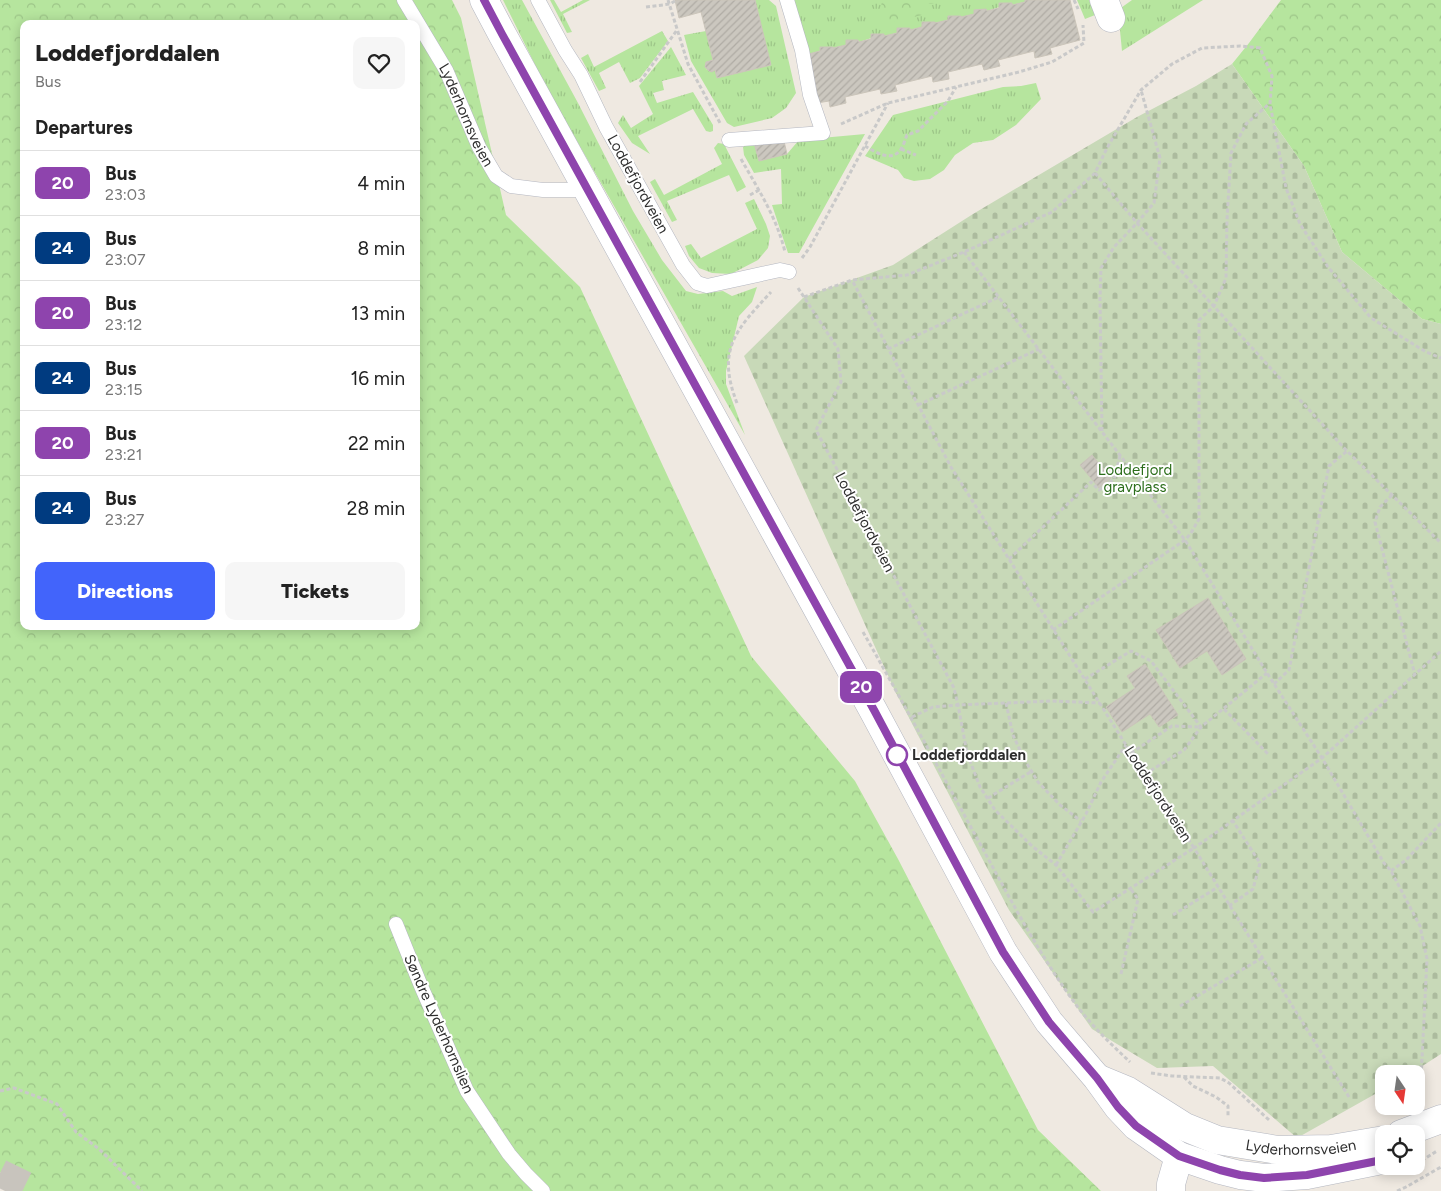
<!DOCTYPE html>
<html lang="en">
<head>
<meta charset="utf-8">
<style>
  :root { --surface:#fff; --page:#f6f6f6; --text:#222; --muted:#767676; --line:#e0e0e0; --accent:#4264fb }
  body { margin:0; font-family:Figtree,sans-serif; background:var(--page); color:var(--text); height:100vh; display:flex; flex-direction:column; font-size:19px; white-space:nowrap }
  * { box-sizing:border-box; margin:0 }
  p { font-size:16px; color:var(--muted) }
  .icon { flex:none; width:28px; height:28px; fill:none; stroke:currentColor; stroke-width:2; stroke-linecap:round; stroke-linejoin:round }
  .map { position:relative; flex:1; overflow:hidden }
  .drawer { position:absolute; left:20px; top:20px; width:400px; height:610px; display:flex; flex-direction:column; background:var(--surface); border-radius:10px; box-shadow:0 2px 12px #0003 }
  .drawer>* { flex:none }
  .badge { padding:0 10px; border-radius:8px; font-size:18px; line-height:32px }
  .needle { width:32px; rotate:167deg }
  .controls { position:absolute; left:1375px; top:1065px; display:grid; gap:10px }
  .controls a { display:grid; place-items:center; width:50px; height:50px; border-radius:10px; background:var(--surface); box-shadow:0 2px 12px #0003; font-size:25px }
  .map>.badge { position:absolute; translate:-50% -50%; box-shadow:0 0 0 2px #fff }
  h2 { padding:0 15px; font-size:19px; line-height:45px }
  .round { display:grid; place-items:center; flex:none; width:52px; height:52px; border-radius:10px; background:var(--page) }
  .headline { display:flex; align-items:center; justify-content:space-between; height:85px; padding:0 15px }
  h1 { font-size:24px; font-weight:800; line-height:38px }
  .action { display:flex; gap:10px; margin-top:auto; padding:10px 15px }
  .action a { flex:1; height:58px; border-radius:10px; background:var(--accent); color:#fff; font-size:20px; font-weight:800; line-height:58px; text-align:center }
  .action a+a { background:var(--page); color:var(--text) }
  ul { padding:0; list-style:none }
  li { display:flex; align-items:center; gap:15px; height:65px; padding:0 15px; border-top:1px solid var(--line) }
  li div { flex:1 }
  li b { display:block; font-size:19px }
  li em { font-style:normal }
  li .badge { min-width:55px; font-weight:700; text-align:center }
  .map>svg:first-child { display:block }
  .grass { fill:url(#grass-tufts) }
  .forest { fill:url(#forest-crowns); fill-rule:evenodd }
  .cemetery { fill:url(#cemetery-stones) }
  .building { fill:url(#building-hatch); stroke:#cbc5ba }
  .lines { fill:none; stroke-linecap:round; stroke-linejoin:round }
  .highway-tunnel { stroke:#c8c4bd; stroke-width:28; stroke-dasharray:28 14; stroke-linecap:butt }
  .lane-casing { stroke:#b4b7c1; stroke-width:15 }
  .street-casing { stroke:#b4b7c1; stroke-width:29 }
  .secondary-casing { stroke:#b4b7c1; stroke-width:29 }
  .path { stroke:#c9c9c9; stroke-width:3; stroke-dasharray:4 2.5; stroke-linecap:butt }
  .lane { stroke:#fff; stroke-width:14 }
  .street { stroke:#fff; stroke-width:28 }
  .secondary { stroke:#fff; stroke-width:28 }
  .line-casing { stroke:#fff; stroke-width:11 }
  .line { stroke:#8e44ad; stroke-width:8 }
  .stop-dot { fill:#fff; stroke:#8e44ad; stroke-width:2.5 }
  .labels { text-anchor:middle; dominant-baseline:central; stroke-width:4; stroke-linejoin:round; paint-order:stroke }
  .street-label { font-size:15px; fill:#2e2e2e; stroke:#fff }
  .park-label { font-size:15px; fill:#2c6e1b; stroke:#fff }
  .stop-label { font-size:15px; font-weight:bold; fill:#2e2e2e; stroke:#fff; text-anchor:start }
</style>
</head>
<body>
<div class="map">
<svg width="1441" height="1191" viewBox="0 0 1441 1191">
  <defs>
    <pattern id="grass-tufts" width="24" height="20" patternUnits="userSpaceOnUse" patternTransform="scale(1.25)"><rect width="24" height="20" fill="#b6e59e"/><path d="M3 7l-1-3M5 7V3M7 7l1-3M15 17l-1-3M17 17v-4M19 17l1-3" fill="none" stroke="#9dc588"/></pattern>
    <pattern id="forest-crowns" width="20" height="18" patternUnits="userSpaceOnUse" patternTransform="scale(1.25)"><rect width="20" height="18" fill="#b6e59e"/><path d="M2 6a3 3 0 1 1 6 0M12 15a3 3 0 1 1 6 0" fill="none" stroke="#9dc588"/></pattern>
    <pattern id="cemetery-stones" width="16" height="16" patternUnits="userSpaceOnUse" patternTransform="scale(1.25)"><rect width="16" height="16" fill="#c8d9b8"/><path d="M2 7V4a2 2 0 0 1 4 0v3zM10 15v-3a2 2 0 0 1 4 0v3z" fill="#acbb9e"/></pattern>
    <pattern id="building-hatch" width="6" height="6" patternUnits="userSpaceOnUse" patternTransform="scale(1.25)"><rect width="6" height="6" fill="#cbc7bf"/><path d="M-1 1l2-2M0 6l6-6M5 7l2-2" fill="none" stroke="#afaba4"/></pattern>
  </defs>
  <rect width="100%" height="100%" fill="#efe9e1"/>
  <g class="grass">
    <polygon points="503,0 522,0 578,103 633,211 662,260 686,291 698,294 723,291 732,296 757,287 752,302 739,316 726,371 726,384 745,435 546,87"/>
    <polygon points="550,0 554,0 561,12 583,0 590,0 563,14 572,32 567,33"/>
    <path d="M755 0H769L776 6 796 93 786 108 772 118 734 127 727 123 691 61 684 35 706 31 713 60 706 62 705 67C708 72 711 72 715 70L717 78 770 65Z"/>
    <polygon points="792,0 1025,0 1025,2 1012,5 1012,3 987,11 986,9 974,10 974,14 961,17 960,16 949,16 948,20 935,23 935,22 923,22 922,27 884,36 884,34 859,42 858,40 846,45 833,48 833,47 821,47 820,51 805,55"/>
    <polygon points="1077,0 1089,0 1095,15 1085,19"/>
    <polygon points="1132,0 1203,0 1122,51 1118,10"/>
    <polygon points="662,31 668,41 640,78 630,83 619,62 599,73 606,88 599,91 581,58 588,54 594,67"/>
    <polygon points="671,47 686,75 662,81 664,90 653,93 657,103 693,92 713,125 713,131 710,132 706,131 693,109 638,136 650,154 632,143 618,123 623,115 631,128 653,114 639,86"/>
    <polygon points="1036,83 1041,99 1016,125 993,140 973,143 955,155 944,170 930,179 914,181 904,178 898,170 865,156 893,115 1003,87 1021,86"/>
    <polygon points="865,134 799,253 788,253 772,205 782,204 781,169 754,173 744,155 743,147 750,142 754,143 759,161 787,154 799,140"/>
    <polygon points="718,143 724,144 746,187 737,192 729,175 667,201 677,220 672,222 650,182 655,179 664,195 722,164 714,148"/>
    <polygon points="754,199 766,224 770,236 768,248 758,260 731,274 712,273 699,268 689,256 685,246 691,244 701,258 757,229 745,203"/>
  </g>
  <g class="forest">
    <path d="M0 0H452L461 18 506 215 580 287 751 656 855 781 898 859 1038 1130 1101 1191H17L0 1172ZM24 24H416V626H24Z"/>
    <polygon points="883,0 945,0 939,3 924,4 926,14 886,24 881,5"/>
    <polygon points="1281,0 1441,0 1441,324 1422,319 1342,252 1304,166 1232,64 1249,43"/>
  </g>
  <polygon class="cemetery" points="1232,64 1304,166 1342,252 1422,319 1441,324 1441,1054 1410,1074 1384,1074 1384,1089 1297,1138 1213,1066 1157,1068 1092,1029 1009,910 894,689 744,356 804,297 893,265 973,214 1027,182 1137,117 1196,86"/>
  <g class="building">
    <polygon points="675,0 755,0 771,65 717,78 715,70 712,72 709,71 705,67 706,62 713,60 701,12 679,18"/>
    <polygon points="1025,0 1070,0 1080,40 1050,48 1052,54 1035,58 1034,51 998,60 1000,66 984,70 982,64 948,72 949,79 933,82 932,76 895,85 897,91 881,94 880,89 845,97 846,103 830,107 829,101 817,103 805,55 820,51 820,47 833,47 833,48 846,45 846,40 858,40 859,42 871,39 871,34 884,34 884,36 897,33 897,28 910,28 910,30 922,27 922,22 935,22 935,23 948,20 948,16 961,16 961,17 974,14 974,10 986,9 987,11 999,8 999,3 1012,3 1012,5 1025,2"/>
    <polygon points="783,137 787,154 759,161 754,143"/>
    <polygon points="1092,455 1111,478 1099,488 1080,465"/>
    <polygon points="1208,598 1246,659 1222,675 1207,651 1180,668 1156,630"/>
    <polygon points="1145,664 1178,715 1159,727 1150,714 1122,732 1106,707 1135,688 1127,676"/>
  </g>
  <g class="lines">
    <polyline class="highway-tunnel" points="0,1173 37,1191"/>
    <defs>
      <g id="lane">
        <path id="s1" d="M404 0 446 70 479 147 496 176 511 186 543 190H587"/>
        <polyline points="538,0 565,50 581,75 606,127 683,265 697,283 707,286 780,270 789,272"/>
        <polyline points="729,140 823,133 810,95 802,50 787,0"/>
        <polyline points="396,924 421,986 467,1091 509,1154 526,1174 543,1191"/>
      </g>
      <polyline id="street" points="1104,0 1111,18"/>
      <g id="secondary">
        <polyline points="484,0 502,34 873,710 1003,952 1049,1022 1097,1078 1118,1107 1136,1126 1179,1156 1220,1170 1240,1175 1264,1178 1307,1175 1377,1161 1384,1157"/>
        <path id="s2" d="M1099 1079 1128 1091 1185 1127 1217 1140 1278 1150 1331 1149 1384 1140"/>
        <polyline points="1401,1134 1441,1119"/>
        <polyline points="1171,1191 1171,1184 1179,1156"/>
      </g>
    </defs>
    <use href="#lane" class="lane-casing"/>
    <use href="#street" class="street-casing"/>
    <use href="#secondary" class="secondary-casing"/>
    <g class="path">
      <polyline points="668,0 688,64 720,123"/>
      <polyline points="1074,0 1078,9"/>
      <polyline points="646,7 670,4 675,1"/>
      <polyline points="640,82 677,30"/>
      <polyline points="841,124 888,103 1019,72 1052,62 1084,43 1083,25"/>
      <path d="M865 146C875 152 892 163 901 149 904 145 905 139 907 135L918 131 948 101 956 87"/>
      <polyline points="901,149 916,155"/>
      <path d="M741 159C758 189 777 218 785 252"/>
      <polyline points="1095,173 1137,223 1347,451 1441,543"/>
      <polyline points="750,195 759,190"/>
      <polyline points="964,252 1185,540 1267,673 1322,758 1384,863 1391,871 1420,926 1427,959 1420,1099"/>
      <polyline points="802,258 810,247 888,103"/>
      <polyline points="798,288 838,349 841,382 816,430 954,688 958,705 967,753 980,787 995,810 1032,846 1056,865 1093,912 1194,848 1126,745 951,467 852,280"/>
      <polyline points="804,297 852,280 907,275 964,252 1052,212 1095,173 1107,148 1141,90 1172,64 1202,48 1240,46 1260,48 1272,76 1270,104 1286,188 1300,224 1328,267 1371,318 1426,352 1441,358"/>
      <polyline points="888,349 999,297"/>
      <path d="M737 403C716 349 736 330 771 292"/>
      <polyline points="918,405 1039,349"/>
      <polyline points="1102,431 1100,298 1101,268 1114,247 1137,223 1154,203 1160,158 1141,90"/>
      <polyline points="1392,495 1380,507 1375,522 1415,675"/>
      <polyline points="1009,559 1091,482 1099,490 1114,479 1120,456"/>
      <polyline points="1053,630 1185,540 1191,533 1199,519 1199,320 1214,306 1226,278 1227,220 1231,153 1246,124 1269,104"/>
      <path d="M863 632C904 704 944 778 984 851 1014 906 1043 961 1080 1010 1095 1029 1113 1046 1130 1062"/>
      <polyline points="1085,679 1131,651 1151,661 1201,727"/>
      <polyline points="1274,684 1289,670 1329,466 1347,451"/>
      <polyline points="1006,703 1013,735 1023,757 1038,782 1060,805 1081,821"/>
      <polyline points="1224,709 1269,755"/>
      <polyline points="912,717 933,707 958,705 1052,701 1100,703"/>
      <polyline points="1131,753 1172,726 1200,727"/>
      <polyline points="1145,774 1184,750 1201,727 1267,673"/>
      <polyline points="988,798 1032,771"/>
      <polyline points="1056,865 1086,814 1101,782 1126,745"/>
      <polyline points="1391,871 1406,860 1441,823"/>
      <polyline points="1229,906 1253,889 1260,863 1233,821"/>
      <polyline points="1173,915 1218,887"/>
      <polyline points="1121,974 1138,899 1130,888"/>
      <polyline points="1180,1006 1262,958"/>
      <polyline points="1151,1073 1172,1076 1220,1078 1229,1083 1269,1120"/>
      <polyline points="1184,1077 1193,1086 1216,1097 1228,1106 1228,1116"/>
      <polyline points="0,1091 14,1088 57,1104 76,1132 99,1149 142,1191"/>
      <polyline points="1349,1097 1194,848 1322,758 1441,651"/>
      <polyline points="1416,1164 1437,1151"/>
      <polyline points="1397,1191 1406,1187 1441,1167"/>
    </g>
    <use href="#lane" class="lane"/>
    <use href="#street" class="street"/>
    <use href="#secondary" class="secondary"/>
  </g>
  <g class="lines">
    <defs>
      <polyline id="line" points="484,0 502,34 874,710 1003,952 1049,1022 1097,1078 1118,1107 1136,1126 1179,1156 1220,1170 1240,1175 1264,1178 1307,1175 1377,1161 1384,1157"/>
    </defs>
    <use href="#line" class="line-casing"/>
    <use href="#line" class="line"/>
  </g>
  <circle class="stop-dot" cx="897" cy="755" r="10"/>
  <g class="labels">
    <g class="street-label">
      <text stroke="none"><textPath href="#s1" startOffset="131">Lyderhornsveien</textPath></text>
      <text transform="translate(638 184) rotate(61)">Loddefjordveien</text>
      <text transform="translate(865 522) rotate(62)">Loddefjordveien</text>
      <text transform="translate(1158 794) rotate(57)">Loddefjordveien</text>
      <text transform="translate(439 1024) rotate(66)">Søndre Lyderhornslien</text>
      <text stroke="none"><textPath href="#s2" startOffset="218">Lyderhornsveien</textPath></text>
    </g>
    <g class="park-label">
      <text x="1135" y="470">Loddefjord<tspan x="1135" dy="17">gravplass</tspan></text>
    </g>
    <g class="stop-label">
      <text x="912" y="755">Loddefjorddalen</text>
    </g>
  </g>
</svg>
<div class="controls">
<a><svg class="needle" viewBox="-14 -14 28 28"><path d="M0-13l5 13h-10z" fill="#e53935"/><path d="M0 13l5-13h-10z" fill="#767676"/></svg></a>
<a><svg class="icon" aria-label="locate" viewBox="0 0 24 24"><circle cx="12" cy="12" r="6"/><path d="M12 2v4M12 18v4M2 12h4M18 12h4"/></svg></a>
</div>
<b class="badge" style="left:861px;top:687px;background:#8e44ad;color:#fff">20</b>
<section class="drawer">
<div class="headline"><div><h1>Loddefjorddalen</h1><p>Bus</p></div><a class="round"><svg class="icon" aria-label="heart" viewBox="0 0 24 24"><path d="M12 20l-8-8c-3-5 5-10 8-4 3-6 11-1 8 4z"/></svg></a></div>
<h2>Departures</h2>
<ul>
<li><span class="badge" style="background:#8e44ad;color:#fff">20</span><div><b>Bus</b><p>23:03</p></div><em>4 min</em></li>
<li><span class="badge" style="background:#003b80;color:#fff">24</span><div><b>Bus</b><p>23:07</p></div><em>8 min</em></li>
<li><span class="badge" style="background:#8e44ad;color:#fff">20</span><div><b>Bus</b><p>23:12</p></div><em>13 min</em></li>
<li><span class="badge" style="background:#003b80;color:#fff">24</span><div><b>Bus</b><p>23:15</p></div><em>16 min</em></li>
<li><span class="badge" style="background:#8e44ad;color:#fff">20</span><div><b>Bus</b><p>23:21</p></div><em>22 min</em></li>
<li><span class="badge" style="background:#003b80;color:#fff">24</span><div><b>Bus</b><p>23:27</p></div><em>28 min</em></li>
</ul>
<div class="action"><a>Directions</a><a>Tickets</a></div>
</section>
</div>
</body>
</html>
